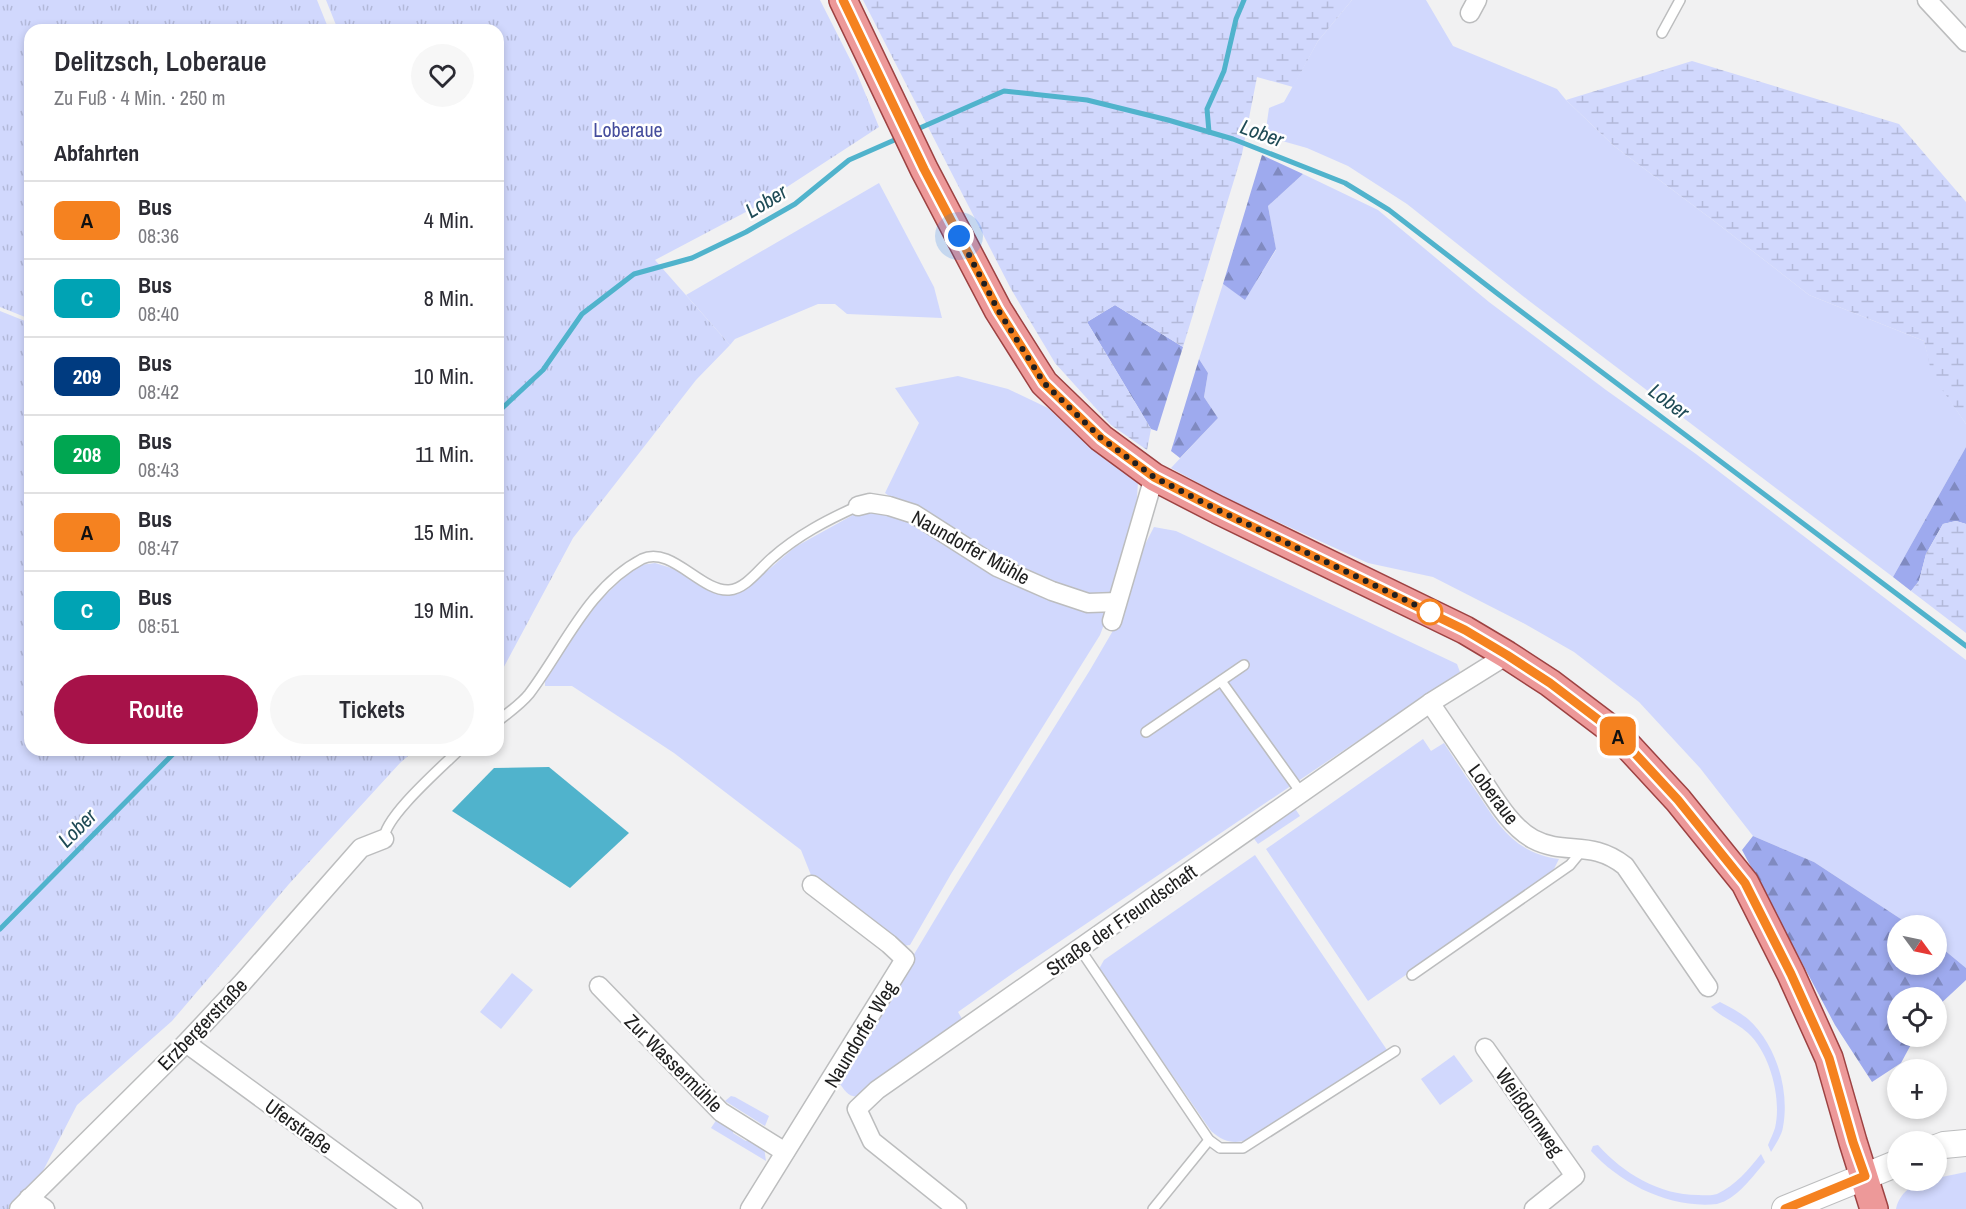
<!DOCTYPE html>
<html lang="de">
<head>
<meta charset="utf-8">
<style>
  :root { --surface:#fff; --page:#f7f7f7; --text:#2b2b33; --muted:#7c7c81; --line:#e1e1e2; --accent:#a71249 }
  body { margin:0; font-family:"Archivo Narrow",sans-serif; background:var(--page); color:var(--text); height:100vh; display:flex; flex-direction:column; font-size:22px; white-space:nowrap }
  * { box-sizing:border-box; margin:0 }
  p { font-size:20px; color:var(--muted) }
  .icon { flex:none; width:33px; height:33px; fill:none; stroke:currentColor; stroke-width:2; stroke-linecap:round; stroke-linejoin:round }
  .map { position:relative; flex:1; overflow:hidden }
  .details { position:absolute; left:24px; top:24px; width:480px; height:732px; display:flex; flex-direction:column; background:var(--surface); border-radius:18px; box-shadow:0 3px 9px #0003 }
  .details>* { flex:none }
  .badge { padding:0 12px; border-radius:9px; font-size:21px; line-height:39px }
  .needle { width:39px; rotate:123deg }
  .fabs { position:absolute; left:1887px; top:915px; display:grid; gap:12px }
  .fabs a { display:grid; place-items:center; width:60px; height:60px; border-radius:50%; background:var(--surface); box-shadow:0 3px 9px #0003; font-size:30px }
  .you { position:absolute; width:30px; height:30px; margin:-15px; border:4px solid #fff; border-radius:50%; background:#1a73e8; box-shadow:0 0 0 9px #1a73e833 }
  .map>.badge { position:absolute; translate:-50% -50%; box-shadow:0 0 0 3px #fff }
  h2 { padding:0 30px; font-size:22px; line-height:54px }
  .round { display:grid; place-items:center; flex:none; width:63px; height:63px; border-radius:32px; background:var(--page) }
  .headline { display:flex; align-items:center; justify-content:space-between; height:102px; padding:0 30px }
  h1 { font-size:28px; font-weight:600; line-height:45px }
  .primary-button { display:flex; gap:12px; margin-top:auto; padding:12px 30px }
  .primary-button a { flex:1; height:69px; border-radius:36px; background:var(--accent); color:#fff; font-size:24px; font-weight:600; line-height:69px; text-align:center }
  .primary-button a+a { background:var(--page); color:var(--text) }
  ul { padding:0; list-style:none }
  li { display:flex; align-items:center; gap:18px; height:78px; padding:0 30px; border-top:2px solid var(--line) }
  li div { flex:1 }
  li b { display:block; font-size:22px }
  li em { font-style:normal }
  li .badge { min-width:66px; font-weight:700; text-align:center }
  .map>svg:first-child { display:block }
  .green { fill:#d1d8fd }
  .forest { fill:url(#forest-firs) }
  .wetland { fill:url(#wetland-marsh) }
  .park { fill:url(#park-tufts) }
  .water { fill:#50b3cc }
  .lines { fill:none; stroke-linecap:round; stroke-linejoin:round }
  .stream { stroke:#50b3cc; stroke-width:5 }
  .lane-casing { stroke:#bcbdbe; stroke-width:12 }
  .street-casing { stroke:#bcbdbe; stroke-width:21 }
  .secondary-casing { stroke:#bcbdbe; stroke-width:28 }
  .primary-casing { stroke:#9d4242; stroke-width:30 }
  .lane { stroke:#fff; stroke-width:9 }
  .street { stroke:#fff; stroke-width:18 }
  .secondary { stroke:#fff; stroke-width:26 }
  .primary { stroke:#ed9999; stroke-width:27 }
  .line-casing { stroke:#fff; stroke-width:14 }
  .line { stroke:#f58220; stroke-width:9 }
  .walk { stroke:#202020; stroke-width:6; stroke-dasharray:0 10.8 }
  .stop-dot { fill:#fff; stroke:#f58220; stroke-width:3 }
  .labels { text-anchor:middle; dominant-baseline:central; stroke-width:5; stroke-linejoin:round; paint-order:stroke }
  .park-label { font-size:20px; fill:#454d9d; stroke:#fff }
  .street-label { font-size:20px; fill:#202020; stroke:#fff }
  .water-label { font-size:21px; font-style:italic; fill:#1f4b56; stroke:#fff }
</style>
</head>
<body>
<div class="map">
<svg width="1966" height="1209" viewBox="0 0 1966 1209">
  <defs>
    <pattern id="forest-firs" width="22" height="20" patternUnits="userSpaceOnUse" patternTransform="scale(1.5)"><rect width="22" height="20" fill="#9eaaee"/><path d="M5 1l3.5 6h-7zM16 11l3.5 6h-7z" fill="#808ac0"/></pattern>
    <pattern id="wetland-marsh" width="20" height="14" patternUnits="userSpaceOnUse" patternTransform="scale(1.5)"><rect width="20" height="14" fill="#d1d8fd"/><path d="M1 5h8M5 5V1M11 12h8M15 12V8" fill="none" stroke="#b3b9d9"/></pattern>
    <pattern id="park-tufts" width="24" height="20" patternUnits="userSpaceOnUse" patternTransform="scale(1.5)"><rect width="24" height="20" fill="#d1d8fd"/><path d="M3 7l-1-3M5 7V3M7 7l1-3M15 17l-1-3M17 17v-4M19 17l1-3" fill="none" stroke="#b3b9d9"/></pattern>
  </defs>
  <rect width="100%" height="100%" fill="#f1f1f2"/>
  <g class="green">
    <polygon points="1352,0 1426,0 1453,46 1557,89 1566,100 1614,146 1718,224 1809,295 1924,341 1933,375 1966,424 1966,447 1893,577 1528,300 1407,204 1348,166 1307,148 1265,136 1269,108 1284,102 1318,41"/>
    <polygon points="1303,174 1378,210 1489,302 1606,390 1696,454 1966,660 1966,968 1937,944 1936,926 1910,925 1814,862 1753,836 1700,768 1639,702 1574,652 1525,624 1433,577 1368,563 1228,499 1171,468 1218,418 1204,397 1208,373 1199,359 1223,284 1245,299 1276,250 1268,206"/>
    <polygon points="879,183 934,287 942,318 847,314 835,304 818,304 735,339 730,345 686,295"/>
    <path d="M958 376 1008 389 1048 408 1093 450 1138 482C1136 523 1128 562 1117 602L1075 606 1108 614 1100 635 951 874 910 945 902 946 811 875 801 850 674 753 572 686H545V679L593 607 626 575 641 565 655 563 681 571 711 592 727 595 746 589 795 547 862 510 914 514 885 493 919 423 895 388Z"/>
    <path d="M1154 527 1176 531 1457 664 1460 672 1016 971 958 1012 964 1022 862 1096C849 1099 845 1091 838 1081L952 891 1090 670 1125 610 1139 556Z"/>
    <path d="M1423 739 1431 751 1444 743C1455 760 1466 777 1478 794 1500 828 1516 853 1559 859L1551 875 1368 1001 1266 849Z"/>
    <polygon points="1294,807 1300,816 1258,844 1252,836"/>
    <path d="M1255 855 1387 1050 1256 1136C1239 1145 1225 1144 1211 1131L1099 969 1104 960Z"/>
    <polygon points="512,973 533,990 501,1029 480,1012"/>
    <path d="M1720 1002C1729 1007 1740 1012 1748 1019 1776 1044 1790 1090 1783 1127 1782 1135 1775 1145 1771 1152L1768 1145C1770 1140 1773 1134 1775 1128 1782 1099 1770 1053 1748 1033 1737 1023 1721 1017 1711 1007Z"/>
    <polygon points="1454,1055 1473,1081 1440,1105 1421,1079"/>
    <polygon points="731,1096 735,1097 769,1116 765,1126 725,1101"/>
    <polygon points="719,1116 733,1125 733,1133 746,1141 753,1137 764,1147 766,1161 711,1128"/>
    <path d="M1598 1145C1623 1173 1659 1195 1698 1195 1704 1195 1711 1196 1717 1194 1735 1186 1749 1169 1761 1154L1765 1162C1752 1177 1737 1199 1717 1204 1670 1209 1621 1184 1591 1151L1593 1146Z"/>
    <path d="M1966 1172V1209H1896C1900 1190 1918 1180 1936 1180L1937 1178Z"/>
  </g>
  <g class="forest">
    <polygon points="1262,155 1303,174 1268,206 1276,249 1245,300 1223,284"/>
    <polygon points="1115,305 1183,347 1157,431 1151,429 1087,322"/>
    <polygon points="1199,359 1208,373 1204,397 1218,418 1180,458 1171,451"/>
    <polygon points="1966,447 1966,524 1956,521 1943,524 1926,554 1919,581 1911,591 1893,577"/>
    <polygon points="1753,836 1814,862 1910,925 1898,926 1898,964 1936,964 1937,944 1966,968 1966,980 1937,1007 1936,998 1898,998 1898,1036 1915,1037 1901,1063 1872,1082 1835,1025 1742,850"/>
  </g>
  <g class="wetland">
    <polygon points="863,0 1352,0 1318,41 1293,87 1257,77 1242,154 1183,347 1115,305 1087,322 1151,429 1147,450 1111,425 1055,363 1011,289"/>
    <polygon points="1692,61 1899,124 1966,202 1966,424 1932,375 1924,341 1809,295 1718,224 1614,146 1566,100"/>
    <polygon points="1956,521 1966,524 1966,633 1911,591 1919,581 1926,554 1943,524"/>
  </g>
  <g class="park">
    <polygon points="0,0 317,0 329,30 30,30 30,319 0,307"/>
    <polygon points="326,0 820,0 856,71 879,127 761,204 655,260 730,345 696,380 573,538 498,678 498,30 338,30"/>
    <polygon points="0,311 30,323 30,750 415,750 400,763 289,884 172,1021 77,1105 29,1198 19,1209 0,1209"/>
  </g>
  <polygon class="water" points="549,767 629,833 570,888 452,811 494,768"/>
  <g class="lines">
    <g class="stream">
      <polyline points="913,131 1004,91 1087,100 1168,120 1233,139 1345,183 1389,210 1498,294 1966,646"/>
      <polyline points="1209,132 1207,109 1224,71 1236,19 1244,0"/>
      <polyline points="498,412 543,370 582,314 634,274 692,258 746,232 795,204 849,160 899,138"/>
      <polyline points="0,929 177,750"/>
    </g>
    <defs>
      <g id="lane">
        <polyline points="1662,33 1680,0"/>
        <polyline points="1221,681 1302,794"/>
        <path d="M498 721C508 713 521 704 529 694 564 648 588 587 642 559 671 545 701 592 729 590 746 589 760 568 772 558 798 535 827 520 858 506"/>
        <polyline points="1146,732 1244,665"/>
        <path d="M384 839C384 817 442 767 459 750"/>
        <polyline points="1080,949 1209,1140 1220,1148 1243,1148 1395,1051"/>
        <polyline points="1412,975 1570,865 1584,848"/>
        <polyline points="1153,1209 1209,1140"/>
      </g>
      <g id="street">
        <polyline points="1927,0 1966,42"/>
        <polyline points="1470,13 1477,0"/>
        <polyline points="858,506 870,503 889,506 914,514 997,567 1052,591 1088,603 1117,602"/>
        <polyline points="1112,621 1154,477"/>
        <path d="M1430 703C1446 726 1461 749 1477 772 1492 794 1509 826 1533 839 1565 856 1591 839 1625 866L1708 987"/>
        <polyline points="599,986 721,1112 785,1152"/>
        <polyline points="186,1043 413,1209"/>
        <polyline points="1485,1048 1575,1176 1534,1209"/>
        <polyline points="29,1198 45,1209"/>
        <polyline points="19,1209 186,1043 243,982 361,848 384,839"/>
        <polyline points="750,1209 905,959 889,944 812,885"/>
        <polyline points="957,1209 872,1141 857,1109 877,1090 1430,703 1507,655"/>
      </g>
      <g id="secondary">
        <polyline points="1936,1148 1944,1145 1966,1143"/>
        <polyline points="1785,1209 1898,1163"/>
      </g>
      <polyline id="primary" points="843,0 924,169 998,310 1044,383 1101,438 1154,477 1218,510 1465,630 1507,655 1550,683 1616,733 1678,800 1745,883 1791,974 1829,1058 1853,1142 1874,1209"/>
    </defs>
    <use href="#lane" class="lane-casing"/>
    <use href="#street" class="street-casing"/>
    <use href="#secondary" class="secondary-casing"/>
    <use href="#primary" class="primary-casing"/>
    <use href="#lane" class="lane"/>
    <use href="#street" class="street"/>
    <use href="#secondary" class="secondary"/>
    <use href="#primary" class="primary"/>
  </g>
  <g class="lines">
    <defs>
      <polyline id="line" points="843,0 924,169 998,310 1044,383 1101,438 1154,477 1218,510 1465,630 1507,655 1550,683 1616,733 1678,800 1745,883 1791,974 1829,1058 1853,1142 1865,1176 1785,1209"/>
    </defs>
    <use href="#line" class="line-casing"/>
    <use href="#line" class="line"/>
    <polyline class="walk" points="959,236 998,310 1044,383 1101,438 1154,477 1218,510 1430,612"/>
  </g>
  <circle class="stop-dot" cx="1430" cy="612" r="12"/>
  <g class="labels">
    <g class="park-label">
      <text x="628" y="129">Loberaue</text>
    </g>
    <g class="street-label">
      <text transform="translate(971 547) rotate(29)">Naundorfer Mühle</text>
      <text transform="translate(1494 794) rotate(53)">Loberaue</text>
      <text transform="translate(1121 920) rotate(-35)">Straße der Freundschaft</text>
      <text transform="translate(202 1024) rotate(-46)">Erzbergerstraße</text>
      <text transform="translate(860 1034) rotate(-59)">Naundorfer Weg</text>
      <text transform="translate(674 1063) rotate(45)">Zur Wassermühle</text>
      <text transform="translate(1530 1112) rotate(55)">Weißdornweg</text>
      <text transform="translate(299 1126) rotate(36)">Uferstraße</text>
    </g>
    <g class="water-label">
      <text transform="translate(1262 133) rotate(20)">Lober</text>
      <text transform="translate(766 201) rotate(-31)">Lober</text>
      <text transform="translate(1669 401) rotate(37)">Lober</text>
      <text transform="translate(77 828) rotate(-45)">Lober</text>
    </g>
  </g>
</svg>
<div class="fabs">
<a><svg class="needle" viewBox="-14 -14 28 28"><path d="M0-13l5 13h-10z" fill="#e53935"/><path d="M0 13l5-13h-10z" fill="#7c7c81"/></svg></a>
<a><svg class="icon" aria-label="locate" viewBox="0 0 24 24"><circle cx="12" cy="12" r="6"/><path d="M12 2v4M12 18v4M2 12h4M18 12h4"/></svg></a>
<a>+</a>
<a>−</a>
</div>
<div class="you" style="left:959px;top:236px"></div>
<b class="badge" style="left:1618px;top:736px;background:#f58220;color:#111">A</b>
<section class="details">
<div class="headline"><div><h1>Delitzsch, Loberaue</h1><p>Zu Fuß · 4 Min. · 250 m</p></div><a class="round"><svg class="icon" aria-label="heart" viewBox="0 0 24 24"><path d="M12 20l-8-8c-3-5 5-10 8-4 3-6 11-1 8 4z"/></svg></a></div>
<h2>Abfahrten</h2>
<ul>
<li><span class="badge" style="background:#f58220;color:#111">A</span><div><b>Bus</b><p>08:36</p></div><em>4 Min.</em></li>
<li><span class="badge" style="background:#00a3b4;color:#fff">C</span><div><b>Bus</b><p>08:40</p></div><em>8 Min.</em></li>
<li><span class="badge" style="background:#003b80;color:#fff">209</span><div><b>Bus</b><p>08:42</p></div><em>10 Min.</em></li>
<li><span class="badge" style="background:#00a651;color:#fff">208</span><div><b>Bus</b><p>08:43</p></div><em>11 Min.</em></li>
<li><span class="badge" style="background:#f58220;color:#111">A</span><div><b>Bus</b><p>08:47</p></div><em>15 Min.</em></li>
<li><span class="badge" style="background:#00a3b4;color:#fff">C</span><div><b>Bus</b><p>08:51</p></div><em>19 Min.</em></li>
</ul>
<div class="primary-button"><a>Route</a><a>Tickets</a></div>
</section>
</div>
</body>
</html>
